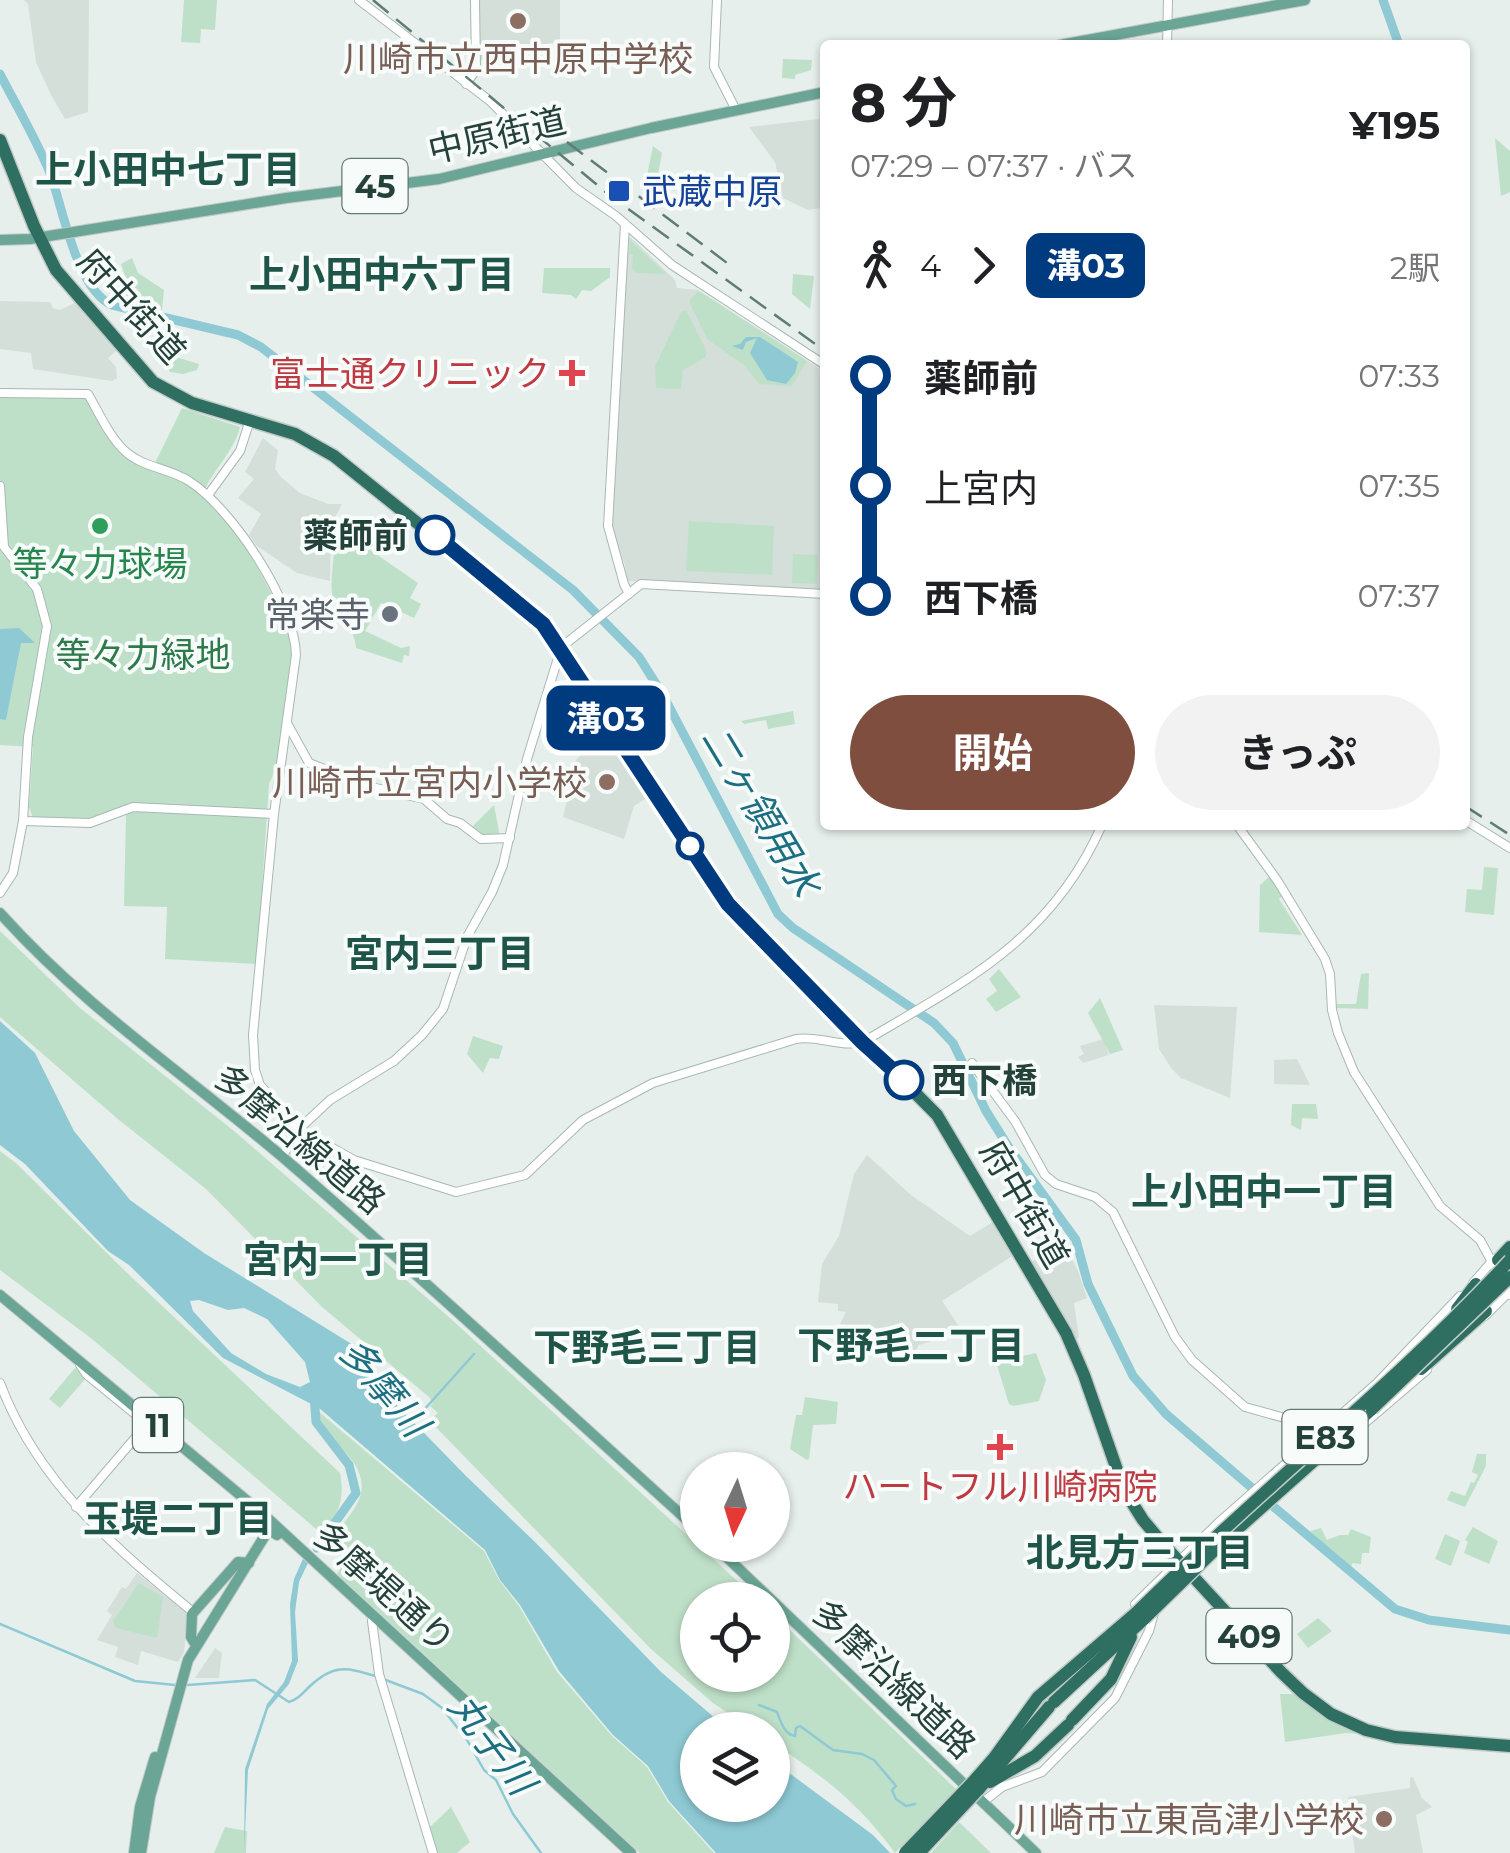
<!DOCTYPE html>
<html lang="ja">
<head>
<meta charset="utf-8">
<style>
  :root { --surface:#fff; --page:#f2f2f2; --text:#202124; --muted:#757577; --accent:#7f4e3f }
  body { margin:0; font-family:Montserrat,"Noto Sans JP",sans-serif; background:var(--page); color:var(--text); height:100vh; display:flex; flex-direction:column; font-size:38px; white-space:nowrap }
  * { box-sizing:border-box; margin:0 }
  p { font-size:32px; color:var(--muted) }
  .icon { flex:none; width:55px; height:55px; fill:none; stroke:currentColor; stroke-width:2; stroke-linecap:round; stroke-linejoin:round }
  .map { position:relative; flex:1; overflow:hidden }
  .panel { position:absolute; left:820px; top:40px; width:650px; height:790px; display:flex; flex-direction:column; background:var(--surface); border-radius:10px; box-shadow:0 2px 8px #0004 }
  .panel>* { flex:none }
  .badge { padding:0 20px; border-radius:15px; font-size:35px; line-height:65px }
  .needle { width:65px; rotate:184deg }
  .tools { position:absolute; left:680px; top:1452px; display:grid; gap:20px }
  .tools a { display:grid; place-items:center; width:110px; height:110px; border-radius:50%; background:var(--surface); box-shadow:0 2px 8px #0004; font-size:50px }
  .map>.badge { position:absolute; translate:-50% -50%; box-shadow:0 0 0 5px #fff }
  .legs { display:flex; align-items:center; gap:15px; height:110px; padding:0 30px; font-size:32px }
  .legs p { margin-inline-start:auto }
  .summary { display:flex; align-items:center; justify-content:space-between; height:170px; padding:0 30px }
  h1 { font-size:55px; font-weight:700; line-height:75px }
  .action { display:flex; gap:20px; margin-top:auto; padding:20px 30px }
  .action a { flex:1; height:115px; border-radius:60px; background:var(--accent); color:#fff; font-size:40px; font-weight:700; line-height:115px; text-align:center }
  .action a+a { background:var(--page); color:var(--text) }
  ul { padding:0 30px; list-style:none }
  li { display:flex; align-items:center; gap:35px; height:110px; font-size:38px }
  li i { display:grid; place-items:center; width:15px; height:100%; margin:0 12px; background:currentColor }
  li i::after { content:''; width:25px; height:25px; margin:-12px; border:8px solid; border-radius:50%; background:var(--surface) }
  li p { margin-inline-start:auto }
  li:first-child i { background:linear-gradient(#0000 50%,currentColor 0) }
  li:last-child i { background:linear-gradient(currentColor 50%,#0000 0) }
  .map>svg:first-child { display:block }
  .built { fill:#d4dfda }
  .green { fill:#bfe0c8 }
  .water { fill:#8ec9d4; fill-rule:evenodd }
  .lines { fill:none; stroke-linecap:round; stroke-linejoin:round }
  .stream { stroke:#8ec9d4; stroke-width:2.5 }
  .river { stroke:#8ec9d4; stroke-width:9 }
  .minor-casing { stroke:#a8b8b2; stroke-width:10 }
  .major-casing { stroke:#c2cac8; stroke-width:12 }
  .highway-casing { stroke:#c2cac8; stroke-width:15 }
  .minor { stroke:#fff; stroke-width:8 }
  .major { stroke:#6aa596; stroke-width:10 }
  .highway { stroke:#2f6f62; stroke-width:12 }
  .rail { stroke:#5f7d75; stroke-width:2.5; stroke-dasharray:20 10; stroke-linecap:butt }
  .highway-bridge-casing { stroke:#c2cac8; stroke-width:15; stroke-linecap:butt }
  .highway-bridge { stroke:#2f6f62; stroke-width:12 }
  .line-1-casing { stroke:#fff; stroke-width:22 }
  .line-1 { stroke:#003b80; stroke-width:15 }
  .education-dot { fill:#8d6e63; stroke:#f7fbf9; stroke-width:4 }
  .transit-dot { fill:#1a4fb4; stroke:#f7fbf9; stroke-width:4 }
  .health-dot { fill:#e0444e; stroke:#f7fbf9; stroke-width:4 }
  .leisure-dot { fill:#2e9e5b; stroke:#f7fbf9; stroke-width:4 }
  .stop-1-dot { fill:#fff; stroke:#003b80; stroke-width:5 }
  .worship-dot { fill:#6b7280; stroke:#f7fbf9; stroke-width:4 }
  .labels { text-anchor:middle; dominant-baseline:central; stroke-width:8; stroke-linejoin:round; paint-order:stroke }
  .shield { fill:#f7fbf9; stroke:#637a73; stroke-width:2.5 }
  .shield-label { font-size:32px; font-weight:bold; fill:#24423a }
  .education-label { font-size:35px; fill:#785e54; stroke:#f7fbf9; text-anchor:end }
  .street-label { font-size:35px; fill:#24423a; stroke:#f7fbf9 }
  .transit-label { font-size:35px; fill:#164399; stroke:#f7fbf9; text-anchor:start }
  .health-label { font-size:35px; fill:#be3a42; stroke:#f7fbf9; text-anchor:end }
  .stop-label { font-size:35px; font-weight:bold; fill:#24423a; stroke:#f7fbf9; text-anchor:end }
  .leisure-label { font-size:35px; fill:#27864d; stroke:#f7fbf9 }
  .worship-label { font-size:35px; fill:#5b616d; stroke:#f7fbf9; text-anchor:end }
  .park-label { font-size:35px; fill:#2d7a4b; stroke:#f7fbf9 }
  .neighbourhood-label { font-size:38px; font-weight:bold; fill:#1f5548; stroke:#f7fbf9 }
  .water-label { font-size:38px; font-style:italic; fill:#1c6f80; stroke:#f7fbf9 }
</style>
</head>
<body>
<div class="map">
<svg width="1510" height="1853" viewBox="0 0 1510 1853">
  <rect width="100%" height="100%" fill="#e6efeb"/>
  <g class="built">
    <polygon points="24,0 89,0 88,112 65,119 51,95 36,62 28,4"/>
    <polygon points="477,0 560,0 560,41 480,60"/>
    <polygon points="825,107 825,207 808,210 783,198 775,162 749,127 819,119 820,108"/>
    <polygon points="629,236 675,280 677,288 698,290 825,372 825,586 822,589 626,581 625,565 612,528"/>
    <polygon points="0,301 50,302 53,308 60,310 77,302 116,351 108,358 116,367 117,378 112,381 33,369 31,353 0,349"/>
    <polygon points="263,438 278,450 275,469 281,477 300,493 328,504 342,504 331,525 330,581 297,573 257,546 249,535 261,514 238,498 254,479 245,472"/>
    <polygon points="604,726 651,795 634,806 624,839 563,817 574,771 570,767 592,742 595,732"/>
    <polygon points="1154,1005 1237,1007 1230,1098 1181,1078 1172,1069 1159,1049"/>
    <polygon points="1103,1039 1109,1055 1083,1063 1078,1057 1084,1054 1080,1046"/>
    <polygon points="1297,1059 1310,1085 1274,1084 1274,1060"/>
    <polygon points="867,1155 911,1195 970,1236 993,1222 1014,1255 942,1301 962,1331 919,1345 915,1351 896,1361 888,1362 884,1345 875,1332 840,1324 846,1312 838,1311 838,1304 818,1302 822,1264 839,1236 854,1174"/>
    <polygon points="1063,1242 1078,1271 1087,1298 1074,1303 1079,1338 1075,1339 1030,1263"/>
    <polygon points="137,1573 188,1614 184,1652 178,1662 141,1651 138,1665 115,1657 118,1647 97,1640 112,1615 107,1611 122,1587 126,1589"/>
    <polygon points="215,1648 222,1653 219,1678 195,1678"/>
    <polygon points="1413,1777 1422,1798 1432,1807 1416,1815 1423,1853 1355,1853 1348,1797 1410,1788 1410,1778"/>
  </g>
  <g class="green">
    <polygon points="184,0 217,0 215,30 201,29 200,43 181,42"/>
    <polygon points="783,59 812,60 811,70 795,75 795,79 782,78"/>
    <polygon points="1495,138 1510,151 1510,192 1501,196"/>
    <polygon points="653,146 662,153 654,197 644,190"/>
    <polygon points="630,240 666,274 637,273 632,268 633,254 629,254"/>
    <polygon points="132,258 138,273 164,290 162,310 107,296 114,294 112,288 128,284 121,264"/>
    <polygon points="544,268 610,268 610,277 591,291 582,290 576,299 571,295 542,293"/>
    <polygon points="793,274 814,276 810,309 792,294"/>
    <polygon points="699,291 807,361 792,386 759,384 744,365 707,339 690,304 690,299"/>
    <polygon points="686,310 707,352 705,358 683,370 681,389 656,388 655,366 681,312"/>
    <polygon points="174,354 179,358 199,364 197,370 183,374 170,372 164,363"/>
    <path d="M0 396 86 397C104 428 114 460 152 469L182 408 240 427C233 454 212 470 202 496 234 527 254 558 273 597 280 613 291 630 293 647 294 663 286 677 287 693 287 721 282 759 269 784L257 964 165 959 167 907 124 906 126 813 137 812 138 805 116 808 93 820 33 818 29 807 33 747 0 745Z"/>
    <polygon points="689,521 774,526 772,575 686,571"/>
    <path d="M339 533 357 541 418 583 410 598 421 604 414 618 381 603 365 631 401 648 410 646 409 656 404 655 402 663 356 648C355 628 339 615 333 597 329 584 335 550 336 534Z"/>
    <polygon points="793,554 818,555 817,584 792,583"/>
    <polygon points="793,711 795,724 768,729 766,720 744,724 741,721"/>
    <polygon points="494,805 500,837 481,839 469,830"/>
    <polygon points="1484,867 1498,868 1494,915 1465,912 1467,889 1482,890"/>
    <polygon points="1271,875 1284,895 1279,899 1302,935 1259,932 1260,885"/>
    <path d="M0 931 80 1008 234 1131 450 1318 758 1600H698V1675H772L773 1614 957 1790 895 1853C858 1802 824 1777 773 1743L772 1730H753L713 1703 651 1649 429 1420 438 1413 430 1406 433 1403 429 1397 322 1307 206 1189 119 1120 0 1017Z"/>
    <polygon points="999,969 1021,997 996,1012 986,999 997,991 989,979"/>
    <polygon points="1369,973 1368,1009 1336,1008 1335,1004 1356,1004 1361,974"/>
    <polygon points="1100,998 1123,1050 1110,1054 1088,1013"/>
    <polygon points="473,1036 503,1046 499,1059 490,1058 483,1073 467,1054"/>
    <polygon points="1292,1104 1316,1104 1318,1119 1302,1118 1301,1130 1291,1125"/>
    <path d="M0 1151 16 1163 123 1269 340 1473C345 1500 339 1513 322 1534L92 1339 0 1270Z"/>
    <polygon points="1036,1353 1046,1380 1039,1401 1013,1406 1009,1404 997,1365 1001,1361"/>
    <polygon points="75,1368 86,1378 60,1408 49,1399"/>
    <polygon points="805,1397 838,1402 836,1424 813,1425 809,1459 807,1460 790,1449 796,1415 802,1415"/>
    <path d="M318 1411 484 1551 499 1580 519 1606 557 1672 612 1736 647 1767 668 1802 714 1853H640L337 1574 344 1563 330 1541C339 1528 358 1509 361 1493 368 1456 319 1441 318 1411Z"/>
    <polygon points="1477,1454 1486,1454 1486,1466 1465,1507 1447,1500 1451,1491 1465,1496 1471,1482 1474,1483 1478,1475 1472,1472"/>
    <polygon points="1473,1527 1498,1541 1489,1564 1464,1553 1468,1542 1465,1540"/>
    <polygon points="1321,1528 1327,1540 1340,1535 1348,1535 1351,1529 1371,1537 1369,1553 1362,1553 1361,1564 1352,1563 1351,1569 1308,1532"/>
    <polygon points="1445,1534 1460,1541 1451,1566 1435,1559"/>
    <polygon points="139,1583 163,1597 157,1638 116,1628 113,1621"/>
    <polygon points="1318,1618 1332,1631 1308,1648 1297,1634"/>
    <polygon points="1280,1694 1297,1694 1362,1734 1346,1733 1285,1742"/>
    <polygon points="451,1807 470,1842 457,1853 438,1853 430,1827"/>
    <polygon points="959,1822 991,1853 931,1853"/>
    <polygon points="225,1827 247,1831 246,1853 214,1853"/>
  </g>
  <g class="water">
    <polygon points="746,337 760,337 798,362 795,373 786,384 767,380 750,353 757,338 746,342 743,350 732,346 740,344"/>
    <polygon points="19,628 35,643 21,643 6,720 0,719 0,629"/>
    <path d="M0 1021 35 1053 74 1131 130 1200 204 1253 358 1348 391 1399 466 1476 536 1543 661 1672 729 1730H698V1805H772L773 1761 873 1835 890 1853H716L669 1801 648 1766 613 1735 559 1671 520 1605 500 1580 485 1550 319 1408 223 1358 129 1265 108 1251 25 1164 0 1145ZM199 1300 228 1310 244 1308 267 1319 305 1362 310 1382 300 1387 266 1374 231 1353 193 1311 190 1301Z"/>
    <polygon points="303,1559 308,1563 299,1582 295,1612 298,1661 289,1684 268,1709 248,1770 244,1853 245,1769 267,1704 284,1682 292,1661 290,1604 294,1579"/>
  </g>
  <g class="lines">
    <g class="stream">
      <polyline points="415,1420 474,1354"/>
      <polyline points="0,1624 135,1681 175,1685"/>
      <polyline points="383,1679 423,1694 442,1708 467,1740 484,1770 496,1780 513,1814 541,1853"/>
      <path d="M188 1685 255 1680 289 1702C298 1699 302 1694 309 1687 333 1664 346 1667 375 1676"/>
      <path d="M759 1705 777 1712C781 1722 784 1734 795 1736L796 1728 800 1726 833 1750 862 1754 874 1760 896 1786 892 1790 896 1799 906 1806 915 1804"/>
    </g>
    <g class="river">
      <polyline points="1383,0 1399,45"/>
      <path d="M0 74C17 107 36 139 50 173 63 208 76 289 112 305L238 335 261 347 573 590 639 657 663 695 778 914 793 928 934 1023 953 1043 986 1111 1008 1146 1076 1240 1088 1284 1133 1376 1166 1414 1252 1488"/>
      <polyline points="314,1395 316,1422 349,1465 356,1493 317,1548"/>
      <polyline points="1274,1507 1395,1609 1429,1620 1510,1630"/>
    </g>
    <defs>
      <g id="minor">
        <polyline points="359,0 490,101 576,188 616,216 672,265 825,365"/>
        <polyline points="717,0 714,67 736,110"/>
        <polyline points="1167,45 1168,0"/>
        <polyline points="466,84 476,70 475,0"/>
        <polyline points="625,224 608,526 624,584 629,594"/>
        <path d="M0 393 88 394C99 413 110 438 126 452 144 468 169 468 189 481 232 508 295 604 296 655L274 814 253 1035 255 1070 260 1085 299 1129 354 1160 456 1192 525 1175 583 1120 653 1083 796 1039C819 1035 840 1048 863 1042 966 981 1051 940 1102 825"/>
        <polyline points="0,486 4,547 37,589 47,626 28,737 23,821 13,873 0,893"/>
        <polyline points="208,495 240,451 250,420"/>
        <polyline points="288,725 309,763 367,786 424,799 447,819 460,823 481,839 510,838"/>
        <polyline points="1465,820 1510,848"/>
        <polyline points="23,821 90,823 133,807 274,814"/>
        <polyline points="1237,825 1277,880 1325,959 1330,974 1332,1010 1338,1033 1354,1072 1440,1206 1480,1240 1510,1295"/>
        <polyline points="972,1063 1015,1121 1045,1175 1056,1184 1095,1197 1113,1212 1175,1337 1192,1360 1245,1407 1324,1429"/>
        <polyline points="282,1157 299,1129 330,1100 394,1061 422,1035 443,1009 467,937 492,892 503,865 527,759 558,658 564,645 641,584 825,594"/>
        <polyline points="1473,1283 1494,1259"/>
        <polyline points="1485,1316 1510,1291"/>
        <polyline points="80,1365 87,1375 174,1446"/>
        <path d="M0 1383C37 1482 114 1547 193 1612"/>
        <polyline points="1358,1429 1427,1370"/>
        <polyline points="76,1507 147,1424"/>
        <polyline points="1135,1604 1218,1523 1377,1383 1460,1296"/>
        <polyline points="372,1621 379,1674 433,1853"/>
        <polyline points="983,1802 1002,1787 1042,1772 1115,1698 1149,1631 1154,1613"/>
      </g>
      <g id="major">
        <polyline points="1060,45 1305,0"/>
        <polyline points="0,240 30,239 286,198 439,179 651,128 825,92"/>
        <path d="M0 913C87 1010 188 1076 286 1160 426 1281 561 1406 698 1530"/>
        <polyline points="0,1295 263,1514 631,1853"/>
        <polyline points="714,1545 1036,1853"/>
        <polyline points="196,1645 191,1637 192,1614 238,1562 249,1563"/>
        <polyline points="134,1853 140,1807 155,1757"/>
        <polyline points="141,1853 150,1797 188,1660 269,1529 277,1535"/>
      </g>
      <g id="highway">
        <polyline points="0,140 34,226 56,270 153,382 192,403 295,434 334,456 543,624 728,904 937,1115 1066,1333 1084,1375 1124,1490 1143,1520 1164,1545 1281,1672 1303,1693 1331,1714 1366,1730 1395,1737 1510,1746"/>
        <polyline points="1498,1260 1510,1247"/>
        <polyline points="1457,1309 1476,1284"/>
        <polyline points="1421,1369 1486,1311"/>
        <polyline points="1224,1541 1372,1409"/>
        <polyline points="1054,1702 1144,1619"/>
        <polyline points="1072,1720 1111,1679 1131,1637"/>
        <polyline points="990,1782 1035,1756 1068,1725"/>
        <polyline points="972,1783 994,1758 1038,1697 1137,1612"/>
        <polyline points="978,1790 1049,1707"/>
      </g>
    </defs>
    <use href="#minor" class="minor-casing"/>
    <use href="#major" class="major-casing"/>
    <use href="#highway" class="highway-casing"/>
    <use href="#minor" class="minor"/>
    <use href="#major" class="major"/>
    <use href="#highway" class="highway"/>
    <g class="rail">
      <polyline points="373,0 613,198 825,351"/>
      <polyline points="543,124 731,266"/>
      <polyline points="1465,806 1510,835"/>
    </g>
    <defs>
      <g id="highway-bridge">
        <polyline points="1372,1409 1510,1277"/>
        <path d="M1137 1612C1258 1491 1394 1386 1510 1260"/>
        <polyline points="1144,1619 1224,1541"/>
        <polyline points="905,1853 972,1783"/>
        <polyline points="919,1853 978,1790"/>
      </g>
    </defs>
    <use href="#highway-bridge" class="highway-bridge-casing"/>
    <use href="#highway-bridge" class="highway-bridge"/>
  </g>
  <g class="lines">
    <defs>
      <polyline id="line-1" points="435,535 543,624 728,904 862,1042 904,1080"/>
    </defs>
    <use href="#line-1" class="line-1-casing"/>
    <use href="#line-1" class="line-1"/>
  </g>
  <g class="education-dot">
    <circle cx="518" cy="21" r="10"/>
    <circle cx="607" cy="782" r="10"/>
    <circle cx="1384" cy="1819" r="10"/>
  </g>
  <rect class="transit-dot" x="607" y="179" width="24" height="24" rx="5"/>
  <g class="health-dot">
    <path d="M567 358h10v10h10v10h-10v10h-10v-10h-10v-10h10z"/>
    <path d="M995 1432h10v10h10v10h-10v10h-10v-10h-10v-10h10z"/>
  </g>
  <circle class="leisure-dot" cx="100" cy="526" r="10"/>
  <g class="stop-1-dot">
    <circle cx="435" cy="535" r="18"/>
    <circle cx="690" cy="846" r="12"/>
    <circle cx="904" cy="1080" r="18"/>
  </g>
  <circle class="worship-dot" cx="390" cy="614" r="10"/>
  <g class="labels">
    <g class="shield">
      <rect x="342.5" y="159" width="65" height="54" rx="8"/>
      <rect x="133" y="1398" width="50" height="54" rx="8"/>
      <rect x="1282.5" y="1410" width="85" height="54" rx="8"/>
      <rect x="1206.5" y="1609" width="85" height="54" rx="8"/>
    </g>
    <g class="shield-label">
      <text x="375" y="186">45</text>
      <text x="158" y="1425">11</text>
      <text x="1325" y="1437">E83</text>
      <text x="1249" y="1636">409</text>
    </g>
    <g class="education-label">
      <text x="518" y="58" text-anchor="middle">川崎市立西中原中学校</text>
      <text x="587" y="782">川崎市立宮内小学校</text>
      <text x="1364" y="1819">川崎市立東高津小学校</text>
    </g>
    <g class="street-label">
      <text transform="translate(497 135) rotate(-13)">中原街道</text>
      <text transform="translate(132 306) rotate(48)">府中街道</text>
      <text transform="translate(300 1139) rotate(40)">多摩沿線道路</text>
      <text transform="translate(1025 1204) rotate(60)">府中街道</text>
      <text transform="translate(384 1587) rotate(42)">多摩堤通り</text>
      <text transform="translate(894 1679) rotate(44)">多摩沿線道路</text>
    </g>
    <g class="transit-label">
      <text x="642" y="191">武蔵中原</text>
    </g>
    <g class="health-label">
      <text x="550" y="373">富士通クリニック</text>
      <text x="1000" y="1486" text-anchor="middle">ハートフル川崎病院</text>
    </g>
    <g class="stop-label">
      <text x="408" y="535">薬師前</text>
      <text x="932" y="1080" text-anchor="start">西下橋</text>
    </g>
    <g class="leisure-label">
      <text x="100" y="563">等々力球場</text>
    </g>
    <g class="worship-label">
      <text x="370" y="614">常楽寺</text>
    </g>
    <g class="park-label">
      <text x="143" y="654">等々力緑地</text>
    </g>
    <g class="neighbourhood-label">
      <text x="168" y="169">上小田中七丁目</text>
      <text x="382" y="274">上小田中六丁目</text>
      <text x="440" y="953">宮内三丁目</text>
      <text x="1264" y="1191">上小田中一丁目</text>
      <text x="338" y="1259">宮内一丁目</text>
      <text x="911" y="1345">下野毛二丁目</text>
      <text x="647" y="1347">下野毛三丁目</text>
      <text x="178" y="1518">玉堤二丁目</text>
      <text x="1140" y="1552">北見方三丁目</text>
    </g>
    <g class="water-label">
      <text transform="translate(761 811) rotate(59)">二ヶ領用水</text>
      <text transform="translate(384 1387) rotate(50)">多摩川</text>
      <text transform="translate(492 1744) rotate(53)">丸子川</text>
    </g>
  </g>
</svg>
<div class="tools">
<a><svg class="needle" viewBox="-14 -14 28 28"><path d="M0-13l5 13h-10z" fill="#e53935"/><path d="M0 13l5-13h-10z" fill="#757577"/></svg></a>
<a><svg class="icon" aria-label="locate" viewBox="0 0 24 24"><circle cx="12" cy="12" r="6"/><path d="M12 2v4M12 18v4M2 12h4M18 12h4"/></svg></a>
<a><svg class="icon" aria-label="layers" viewBox="0 0 24 24"><path d="M12 4l9 5-9 5-9-5zM3 14l9 5 9-5"/></svg></a>
</div>
<b class="badge" style="left:606px;top:718px;background:#003b80;color:#fff">溝03</b>
<section class="panel">
<div class="summary"><div><h1>8 分</h1><p>07:29 – 07:37 · バス</p></div><b>¥195</b></div>
<div class="legs"><svg class="icon" aria-label="walk" viewBox="0 0 24 24"><circle cx="13" cy="4" r="2"/><path d="M13 8l-2 6 4 7M11 14l-3 7M7 12l3-4h3l4 4"/></svg>4<svg class="icon" aria-label="forward" viewBox="0 0 24 24"><path d="M9 5l7 7-7 7"/></svg><b class="badge" style="background:#003b80;color:#fff">溝03</b><p>2駅</p></div>
<ul>
<li><i style="color:#003b80"></i><b>薬師前</b><p>07:33</p></li>
<li><i style="color:#003b80"></i><span>上宮内</span><p>07:35</p></li>
<li><i style="color:#003b80"></i><b>西下橋</b><p>07:37</p></li>
</ul>
<div class="action"><a>開始</a><a>きっぷ</a></div>
</section>
</div>
</body>
</html>
